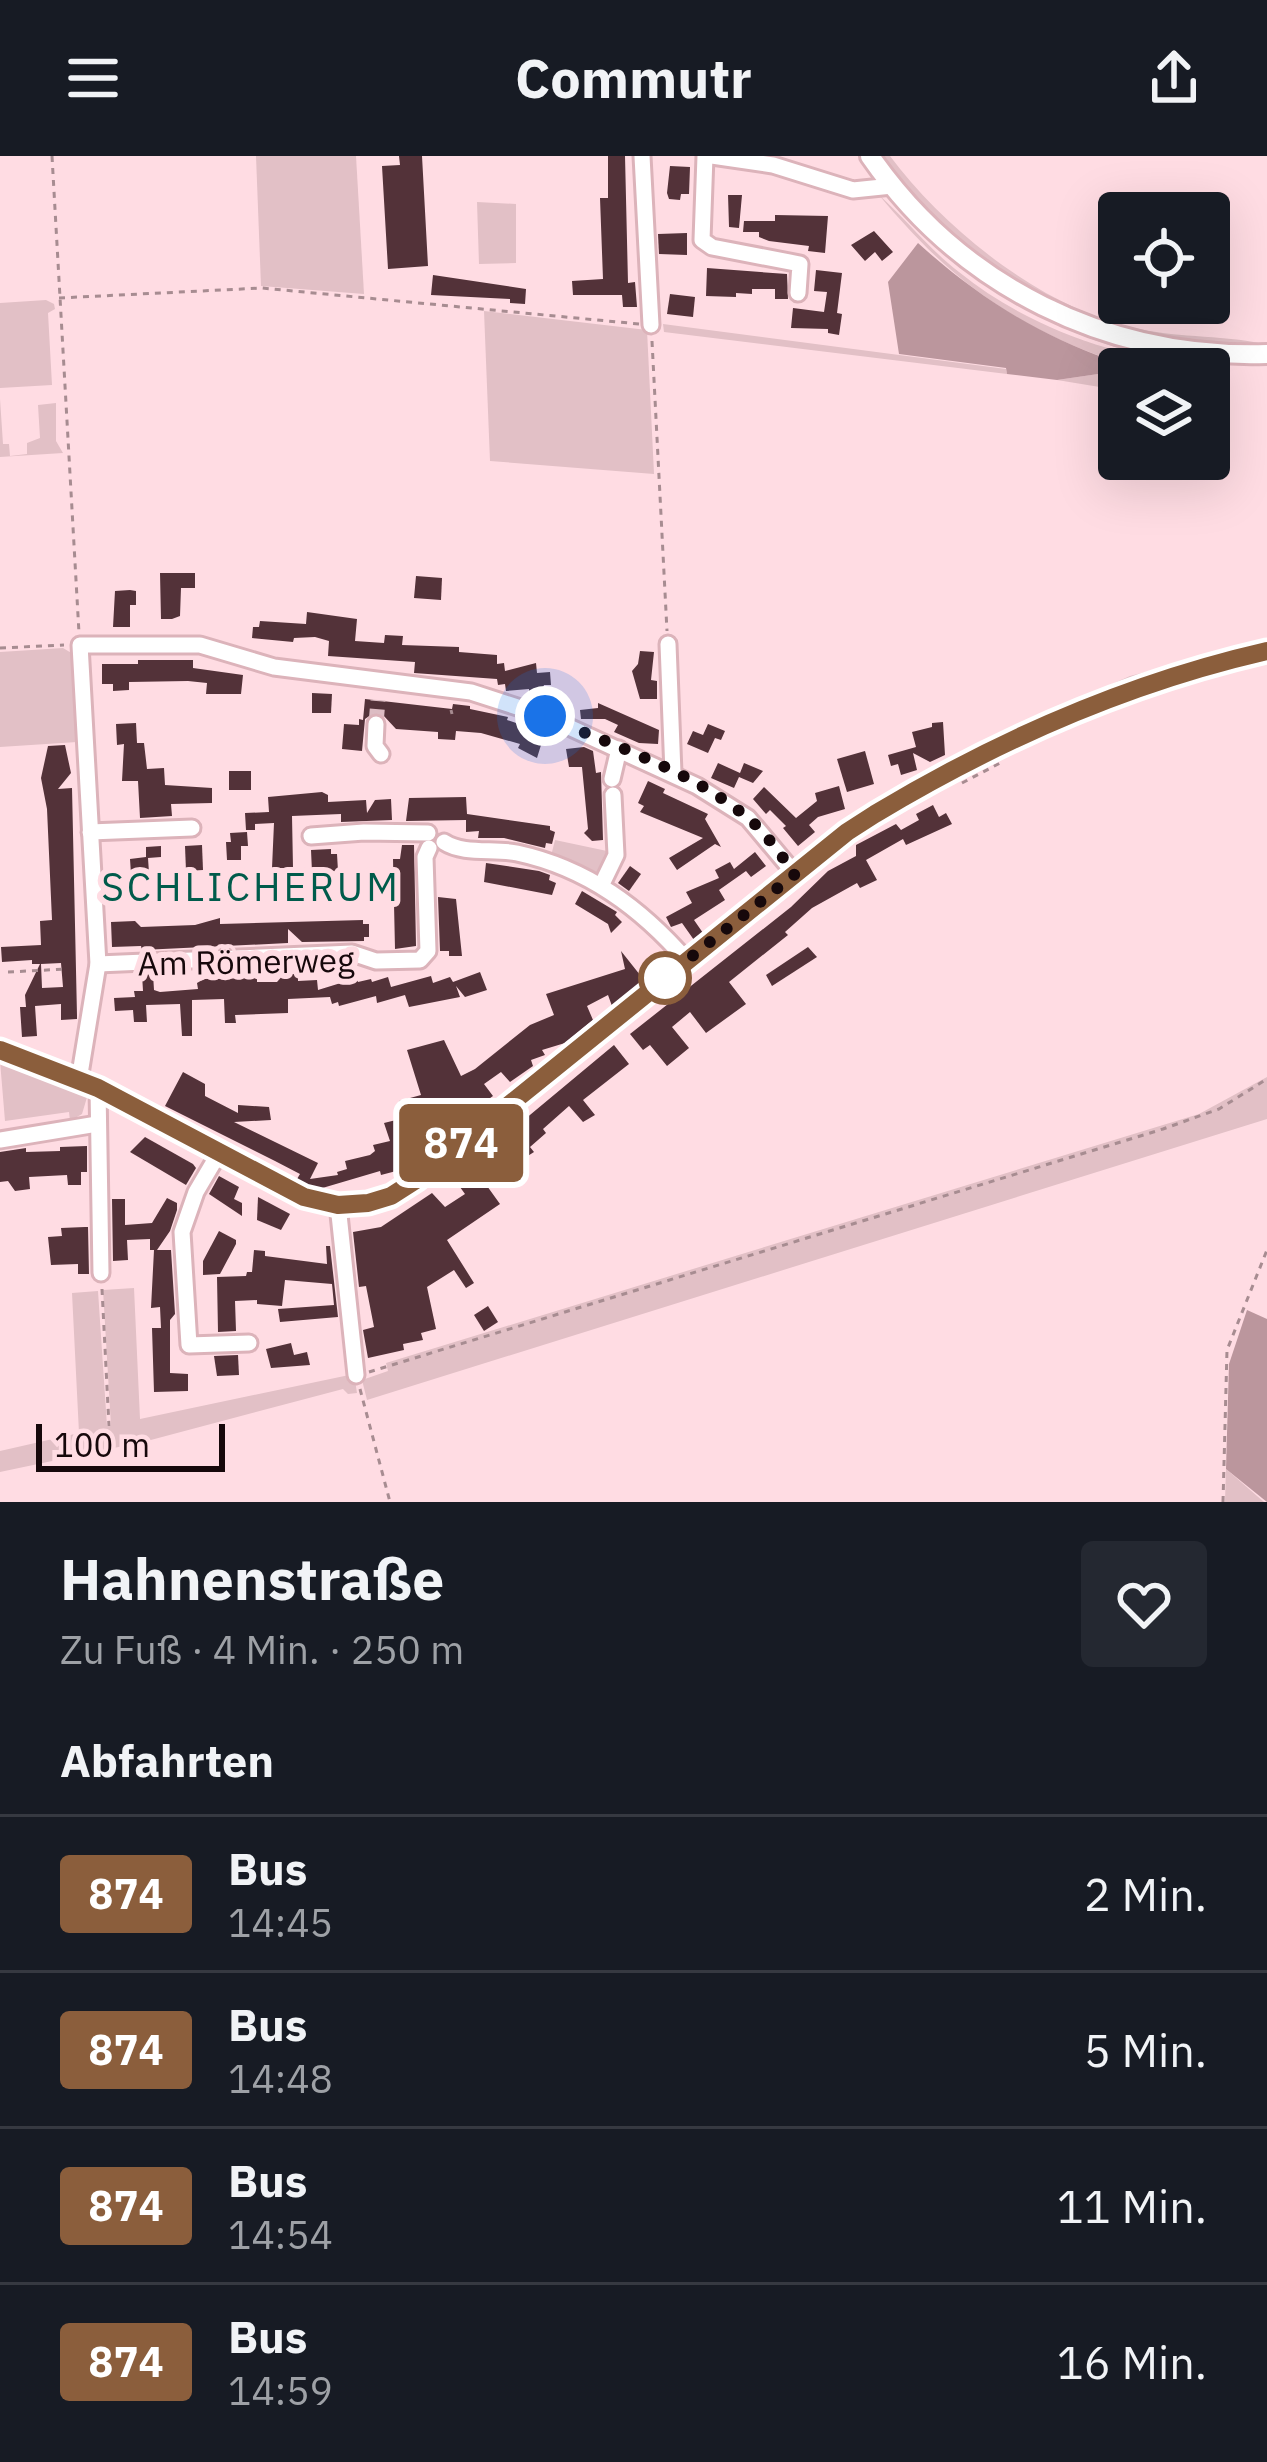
<!DOCTYPE html>
<html lang="de">
<head>
<meta charset="utf-8">
<style>
  :root { --surface:#171b24; --page:#242831; --text:#f1f3f6; --muted:#9ea1a6; --line:#363941 }
  body { margin:0; font-family:"IBM Plex Sans",sans-serif; background:var(--page); color:var(--text); height:100vh; display:flex; flex-direction:column; font-size:45px; white-space:nowrap }
  * { box-sizing:border-box; margin:0 }
  p { font-size:39px; color:var(--muted) }
  .icon { flex:none; width:66px; height:66px; fill:none; stroke:currentColor; stroke-width:2; stroke-linecap:round; stroke-linejoin:round }
  .map { position:relative; height:1346px; overflow:hidden }
  .side { display:flex; flex-direction:column; background:var(--surface); flex:1 }
  .side>* { flex:none }
  .badge { padding:0 24px; border-radius:9px; font-size:42px; line-height:78px }
  .tools { position:absolute; left:1098px; top:36px; display:grid; gap:24px }
  .tools a { display:grid; place-items:center; width:132px; height:132px; border-radius:12px; background:var(--surface); box-shadow:0 12px 48px #0002; font-size:60px }
  .scale { position:absolute; left:36px; bottom:30px; width:189px; box-sizing:border-box; padding-left:12px; border:6px solid #16080b; border-top:0; font-size:33px; line-height:42px; white-space:nowrap; color:#16080b; -webkit-text-stroke:9px #ffdce3; paint-order:stroke }
  .you { position:absolute; width:60px; height:60px; margin:-30px; border:9px solid #fff; border-radius:50%; background:#1a73e8; box-shadow:0 0 0 18px #1a73e833 }
  .map>.badge { position:absolute; translate:-50% -50%; box-shadow:0 0 0 6px #fff }
  h2 { padding:0 60px; font-size:45px; line-height:108px }
  .round { display:grid; place-items:center; flex:none; width:126px; height:126px; border-radius:12px; background:var(--page) }
  .head { display:flex; align-items:center; justify-content:space-between; height:204px; padding:0 60px }
  h1 { font-size:57px; font-weight:800; line-height:90px }
  ul { padding:0; list-style:none }
  li { display:flex; align-items:center; gap:36px; height:156px; padding:0 60px; border-top:3px solid var(--line) }
  li div { flex:1 }
  li b { display:block; font-size:45px }
  li em { font-style:normal }
  li .badge { min-width:132px; font-weight:700; text-align:center }
  header { display:flex; justify-content:space-between; align-items:center; height:156px; padding:0 60px; background:var(--surface); font-size:54px; font-weight:800 }
  .map>svg:first-child { display:block }
  .green { fill:#e2c0c6 }
  .forest { fill:#bb969d }
  .building { fill:#533239; fill-rule:evenodd }
  .lines { fill:none; stroke-linecap:round; stroke-linejoin:round }
  .minor-tunnel { stroke:#dcbcc3; stroke-width:15; stroke-dasharray:15 8; stroke-linecap:butt }
  .minor-casing { stroke:#dcb3ba; stroke-width:21 }
  .major-casing { stroke:#dcb3ba; stroke-width:24 }
  .path { stroke:#a78c91; stroke-width:3; stroke-dasharray:6 6; stroke-linecap:butt }
  .minor { stroke:#fff; stroke-width:15 }
  .major { stroke:#fff; stroke-width:18 }
  .line-casing { stroke:#fff; stroke-width:27 }
  .line { stroke:#8b5e3c; stroke-width:18 }
  .walk { stroke:#16080b; stroke-width:12; stroke-dasharray:0 21.6 }
  .stop-dot { fill:#fff; stroke:#8b5e3c; stroke-width:6 }
  .labels { text-anchor:middle; dominant-baseline:central; stroke-width:12; stroke-linejoin:round; paint-order:stroke }
  .street-label { font-size:33px; fill:#16080b; stroke:#ffdce3 }
  .quarter-label { font-size:39px; letter-spacing:3px; fill:#005b4b; stroke:#ffdce3 }
</style>
</head>
<body>
<header><svg class="icon" aria-label="menu" viewBox="0 0 24 24"><path d="M4 6h16M4 12h16M4 18h16"/></svg>Commutr<svg class="icon" aria-label="share" viewBox="0 0 24 24"><path d="M12 15V3M7 8l5-5 5 5M5 13v7h14v-7"/></svg></header>
<div class="map">
<svg width="1267" height="1346" viewBox="0 0 1267 1346">
  <rect width="100%" height="100%" fill="#ffdce3"/>
  <g class="green">
    <polygon points="256,0 356,0 364,138 261,130"/>
    <path d="M878 0H890C946 75 1045 154 1139 173 1180 182 1229 179 1267 189H1189L1084 162 996 116 923 54Z"/>
    <path d="M879 39C906 63 929 93 959 116 1031 174 1116 200 1206 213H1119L1118 234 1057 224 1105 217 1108 203C1008 167 946 120 879 39Z"/>
    <path d="M888 40 1038 156 1123 189 1122 193C1031 166 947 114 888 40Z"/>
    <polygon points="477,46 516,48 516,107 479,108"/>
    <polygon points="46,144 54,148 55,153 48,157 52,229 0,232 0,147"/>
    <polygon points="484,155 647,174 654,318 490,305"/>
    <polygon points="663,168 1006,213 1007,218 664,176"/>
    <polygon points="0,243 3,288 9,288 10,300 27,298 27,287 40,282 38,249 56,247 56,285 63,297 0,301"/>
    <path d="M1267 484V489C1154 516 1073 549 969 599L1049 556 1130 520Z"/>
    <polygon points="63,492 73,498 77,586 0,591 0,496"/>
    <polygon points="555,684 607,695 600,723 551,700"/>
    <polygon points="0,905 29,919 88,938 82,958 70,965 69,956 5,965"/>
    <polygon points="1267,921 1267,963 367,1244 362,1224 388,1215 386,1207 1199,958"/>
    <polygon points="134,1132 140,1263 354,1218 357,1237 348,1238 343,1233 147,1285 0,1316 0,1295 79,1277 72,1137 98,1135 107,1270 111,1270 103,1134"/>
    <polygon points="1226,1313 1264,1346 1225,1346"/>
  </g>
  <g class="forest">
    <path d="M918 87C974 138 1036 178 1108 203L1105 217 1057 224 1007 218 1006 212 899 198 888 126Z"/>
    <polygon points="1247,1154 1267,1163 1267,1346 1226,1313 1229,1208"/>
  </g>
  <g class="building">
    <polygon points="399,0 422,0 428,110 388,113 382,10 400,9"/>
    <polygon points="608,0 625,0 628,127 635,126 637,151 623,151 622,139 573,139 572,125 603,123 600,42 608,42"/>
    <polygon points="670,10 690,11 689,38 681,38 680,44 669,43 667,37"/>
    <polygon points="728,39 742,39 739,72 729,71"/>
    <polygon points="775,59 828,60 825,97 808,95 809,90 769,85 759,81 759,76 743,76 744,65 775,65"/>
    <polygon points="874,75 893,96 882,105 875,96 865,105 851,89"/>
    <polygon points="687,77 687,99 659,98 658,78"/>
    <polygon points="707,112 787,118 788,143 775,143 775,133 752,133 752,138 736,137 736,141 706,140"/>
    <polygon points="816,114 842,117 837,157 842,158 839,179 828,177 828,173 791,172 793,152 824,156 827,136 814,135"/>
    <polygon points="433,119 526,133 525,148 510,147 510,143 431,139"/>
    <polygon points="670,138 695,141 693,161 667,158"/>
    <polygon points="160,417 195,417 195,432 181,432 180,460 172,463 161,463"/>
    <polygon points="416,420 442,422 441,444 414,442"/>
    <polygon points="130,434 136,435 136,449 130,449 130,471 113,471 115,435"/>
    <polygon points="307,456 357,463 355,485 384,487 385,479 403,480 402,489 459,491 459,496 497,499 497,508 504,507 505,515 536,507 537,517 550,516 551,529 544,529 539,543 529,539 529,533 506,535 505,528 498,529 497,523 414,517 415,506 328,500 329,485 315,481 294,482 293,486 252,482 253,471 259,471 260,465 306,468"/>
    <polygon points="640,495 654,496 651,524 657,525 657,543 640,543 632,515 638,508"/>
    <polygon points="138,504 193,504 193,512 243,519 241,538 206,538 207,527 188,525 129,526 129,534 113,535 113,528 102,528 102,508 138,508"/>
    <polygon points="312,537 332,538 331,557 312,557"/>
    <polygon points="365,543 452,553 453,548 470,550 470,553 508,561 507,564 540,575 536,587 541,589 537,602 518,592 520,588 481,577 456,575 455,584 438,583 438,576 396,573 383,559 375,556 365,563 362,595 342,593 344,568 359,569 359,563 363,564"/>
    <polygon points="598,547 659,574 658,588 639,587 614,576 618,569 605,563 581,563 580,554 598,552"/>
    <polygon points="943,566 945,599 930,606 913,597 917,614 901,619 898,608 891,610 888,599 916,591 912,576 932,571 932,567"/>
    <polygon points="136,567 137,587 144,587 147,613 164,612 165,629 212,632 212,647 171,648 172,660 140,662 138,625 122,625 124,588 117,589 116,568"/>
    <polygon points="708,568 725,575 721,584 715,582 708,597 687,588 693,575 703,579"/>
    <path d="M65 589 71 617 58 633 72 632 77 860V863L61 864V848L35 850 37 880 22 881 20 851H26L25 839 40 808H32V804L2 806 1 791 41 789 40 765 52 764 47 653 41 622 48 590ZM61 807 63 831 42 832 41 808Z"/>
    <polygon points="584,591 593,595 596,617 601,616 603,684 592,685 584,677 588,673 582,611 569,611 566,593"/>
    <polygon points="865,595 874,628 847,636 837,603"/>
    <polygon points="718,607 740,617 744,607 763,615 753,627 739,621 734,632 711,622"/>
    <rect x="229" y="615" width="22" height="19"/>
    <polygon points="648,625 665,633 663,637 708,658 705,663 721,691 715,688 677,714 669,702 703,682 640,656 644,650 638,647"/>
    <polygon points="839,630 845,653 818,661 809,669 815,676 798,690 783,672 786,670 770,654 766,658 753,643 764,631 796,662 817,645 815,637"/>
    <polygon points="322,636 328,639 328,646 366,644 367,657 375,644 391,643 392,664 341,666 341,658 292,660 293,712 272,712 274,667 255,668 255,674 246,674 245,657 269,656 268,641"/>
    <polygon points="466,641 467,658 550,670 550,674 555,676 552,688 546,687 545,692 504,682 478,682 479,675 466,676 466,664 406,665 409,642"/>
    <polygon points="933,649 939,661 946,657 952,668 906,689 903,683 866,704 877,724 860,732 857,727 812,752 785,776 788,779 729,826 746,848 706,877 690,856 672,871 689,892 667,910 650,889 643,894 630,878 791,751 828,715 856,700 856,689 896,668 901,674 919,664 916,658"/>
    <polygon points="247,676 248,690 241,690 241,704 227,704 226,686 231,686 230,677"/>
    <polygon points="202,689 203,714 186,715 185,690"/>
    <polygon points="402,689 414,689 416,790 395,793 393,703 400,703"/>
    <polygon points="161,690 161,701 148,702 149,717 131,718 130,703 146,701 146,691"/>
    <polygon points="331,693 331,698 337,698 338,715 312,716 311,694"/>
    <polygon points="755,696 766,710 751,721 746,715 719,734 725,744 694,764 703,777 694,784 682,767 671,771 666,761 692,747 686,736 719,722 715,714 730,706 734,713"/>
    <polygon points="486,707 539,715 550,719 549,724 556,727 552,739 484,726"/>
    <polygon points="630,710 641,718 629,735 618,727"/>
    <polygon points="285,722 315,722 316,734 285,736"/>
    <polygon points="582,735 617,756 615,759 622,766 611,777 608,768 575,748"/>
    <polygon points="438,741 456,743 462,800 449,800 449,795 440,795"/>
    <polygon points="220,762 220,768 363,764 363,768 369,768 369,781 364,781 364,785 302,786 288,773 288,787 142,794 141,790 112,791 111,766 135,765 141,771 195,769"/>
    <polygon points="808,791 817,801 772,830 766,819"/>
    <polygon points="621,795 644,824 612,850 608,839 587,850 593,864 565,887 542,894 545,899 531,904 533,910 510,926 501,916 484,928 493,940 469,957 472,964 456,976 454,974 406,997 412,1009 400,1014 381,1019 380,1015 319,1033 312,1031 297,1023 300,1018 275,1005 165,950 183,916 205,928 205,940 238,957 238,949 269,951 271,964 234,966 318,1007 310,1023 338,1019 337,1016 347,1013 345,1005 370,999 375,995 373,989 390,985 384,967 404,962 399,945 421,939 407,894 444,884 461,920 475,913 530,869 554,859 546,838 625,813"/>
    <polygon points="480,816 487,834 465,841 456,830 460,841 409,851 405,839 377,847 376,840 339,850 338,846 332,848 330,841 288,843 288,857 235,859 236,867 225,867 224,843 192,844 192,880 182,880 180,848 146,849 147,866 134,866 133,854 115,855 114,842 135,841 134,835 143,835 142,818 153,818 154,834 160,836 198,833 197,827 204,823 257,822 257,826 277,826 284,818 298,818 298,825 317,824 318,834 357,822 358,826 371,823 372,826 388,821 391,831 431,820 433,827 450,821 453,826"/>
    <polygon points="614,889 629,908 583,944 595,959 583,966 569,950 543,973 546,977 530,991 534,996 523,1003 514,992 482,1023 500,1048 447,1084 474,1127 466,1132 454,1114 427,1131 436,1173 421,1177 423,1184 403,1188 404,1194 368,1202 363,1174 374,1171 366,1130 359,1131 353,1076 381,1071 432,1037 445,1051 465,1038 452,1020 470,1006 475,1014 492,999 488,994"/>
    <polygon points="145,981 193,1008 196,1012 186,1029 130,996"/>
    <polygon points="87,990 87,1016 81,1016 81,1029 68,1029 67,1019 29,1021 30,1033 15,1035 8,1025 0,1026 0,996 26,992 26,996 60,995 60,991"/>
    <polygon points="219,1020 239,1031 234,1043 242,1047 242,1060 209,1038"/>
    <polygon points="258,1041 290,1058 281,1074 257,1064"/>
    <polygon points="167,1042 177,1047 177,1054 170,1075 157,1094 171,1094 175,1158 170,1164 170,1217 188,1218 188,1235 154,1236 152,1172 161,1172 160,1151 151,1152 154,1094 150,1094 150,1083 127,1084 128,1104 113,1105 112,1043 125,1043 125,1069 152,1067"/>
    <polygon points="85,1071 88,1071 89,1118 78,1118 78,1108 51,1109 48,1081 62,1080 61,1072"/>
    <polygon points="219,1075 236,1084 236,1088 220,1118 203,1119 203,1105"/>
    <polygon points="326,1090 330,1090 338,1161 280,1166 278,1153 334,1149 332,1128 285,1124 282,1150 257,1148 257,1144 235,1145 236,1175 218,1176 217,1121 246,1120 247,1116 252,1116 254,1094 265,1095 265,1100 327,1108"/>
    <polygon points="488,1150 498,1166 484,1175 474,1159"/>
    <polygon points="291,1187 294,1199 307,1196 310,1209 271,1212 266,1193"/>
    <polygon points="238,1199 239,1219 217,1220 214,1200"/>
  </g>
  <g class="lines">
    <polyline class="minor-tunnel" points="376,568 378,544"/>
    <defs>
      <g id="minor">
        <polyline points="642,0 651,169"/>
        <polyline points="705,0 702,84 712,91 800,108 798,137"/>
        <polyline points="712,0 773,9 853,34 892,30"/>
        <polyline points="668,488 673,617"/>
        <polyline points="376,568 375,590 381,598"/>
        <polyline points="612,623 619,593"/>
        <polyline points="90,676 192,672"/>
        <polyline points="311,680 364,676 428,677"/>
        <path d="M444 686C464 699 494 692 517 697 587 712 641 752 687 805"/>
        <polyline points="602,728 616,699 613,639"/>
        <polyline points="98,808 352,797 376,805 420,804 428,795 425,701 429,692"/>
        <path d="M0 894 98 932 304 1041C345 1054 381 1048 416 1024L847 676 875 658C999 584 1127 527 1267 495"/>
        <polyline points="79,924 98,808 80,489 200,489 274,511 471,536 545,560 697,630 748,662 795,718"/>
        <polyline points="98,932 101,1117"/>
        <polyline points="0,984 97,968"/>
        <polyline points="219,997 196,1036 182,1076 189,1189 249,1187"/>
        <polyline points="338,1049 356,1219"/>
      </g>
      <path id="major" d="M870 0C961 131 1108 203 1267 198"/>
    </defs>
    <use href="#minor" class="minor-casing"/>
    <use href="#major" class="major-casing"/>
    <g class="path">
      <polyline points="52,0 79,477"/>
      <polyline points="59,142 262,132 639,168"/>
      <polyline points="652,185 667,475"/>
      <polyline points="0,492 64,489"/>
      <polyline points="451,554 452,558"/>
      <polyline points="962,627 1002,606"/>
      <polyline points="8,816 66,813"/>
      <polyline points="102,1133 109,1270"/>
      <polyline points="369,1216 1163,973 1219,953 1267,923"/>
      <polyline points="360,1233 390,1346"/>
      <polyline points="1223,1346 1227,1194 1267,1094"/>
    </g>
    <use href="#minor" class="minor"/>
    <use href="#major" class="major"/>
  </g>
  <g class="lines">
    <defs>
      <path id="line" d="M0 894 98 932 304 1041 338 1049 368 1047 391 1040 416 1024 847 676 875 658C998 584 1127 527 1267 495"/>
    </defs>
    <use href="#line" class="line-casing"/>
    <use href="#line" class="line"/>
    <path class="walk" d="M545 560C611 589 690 614 747 661 766 677 780 698 795 718L665 822"/>
  </g>
  <circle class="stop-dot" cx="665" cy="822" r="24"/>
  <g class="labels">
    <g class="street-label">
      <text transform="translate(246 805) rotate(-1)">Am Römerweg</text>
    </g>
    <g class="quarter-label">
      <text x="251" y="730">SCHLICHERUM</text>
    </g>
  </g>
</svg>
<div class="tools">
<a><svg class="icon" aria-label="locate" viewBox="0 0 24 24"><circle cx="12" cy="12" r="6"/><path d="M12 2v4M12 18v4M2 12h4M18 12h4"/></svg></a>
<a><svg class="icon" aria-label="layers" viewBox="0 0 24 24"><path d="M12 4l9 5-9 5-9-5zM3 14l9 5 9-5"/></svg></a>
</div>
<div class="scale">100 m</div>
<div class="you" style="left:545px;top:560px"></div>
<b class="badge" style="left:461px;top:987px;background:#8b5e3c;color:#fff">874</b>
</div>
<section class="side">
<div class="head"><div><h1>Hahnenstraße</h1><p>Zu Fuß · 4 Min. · 250 m</p></div><a class="round"><svg class="icon" aria-label="heart" viewBox="0 0 24 24"><path d="M12 20l-8-8c-3-5 5-10 8-4 3-6 11-1 8 4z"/></svg></a></div>
<h2>Abfahrten</h2>
<ul>
<li><span class="badge" style="background:#8b5e3c;color:#fff">874</span><div><b>Bus</b><p>14:45</p></div><em>2 Min.</em></li>
<li><span class="badge" style="background:#8b5e3c;color:#fff">874</span><div><b>Bus</b><p>14:48</p></div><em>5 Min.</em></li>
<li><span class="badge" style="background:#8b5e3c;color:#fff">874</span><div><b>Bus</b><p>14:54</p></div><em>11 Min.</em></li>
<li><span class="badge" style="background:#8b5e3c;color:#fff">874</span><div><b>Bus</b><p>14:59</p></div><em>16 Min.</em></li>
</ul>
</section>
</body>
</html>
